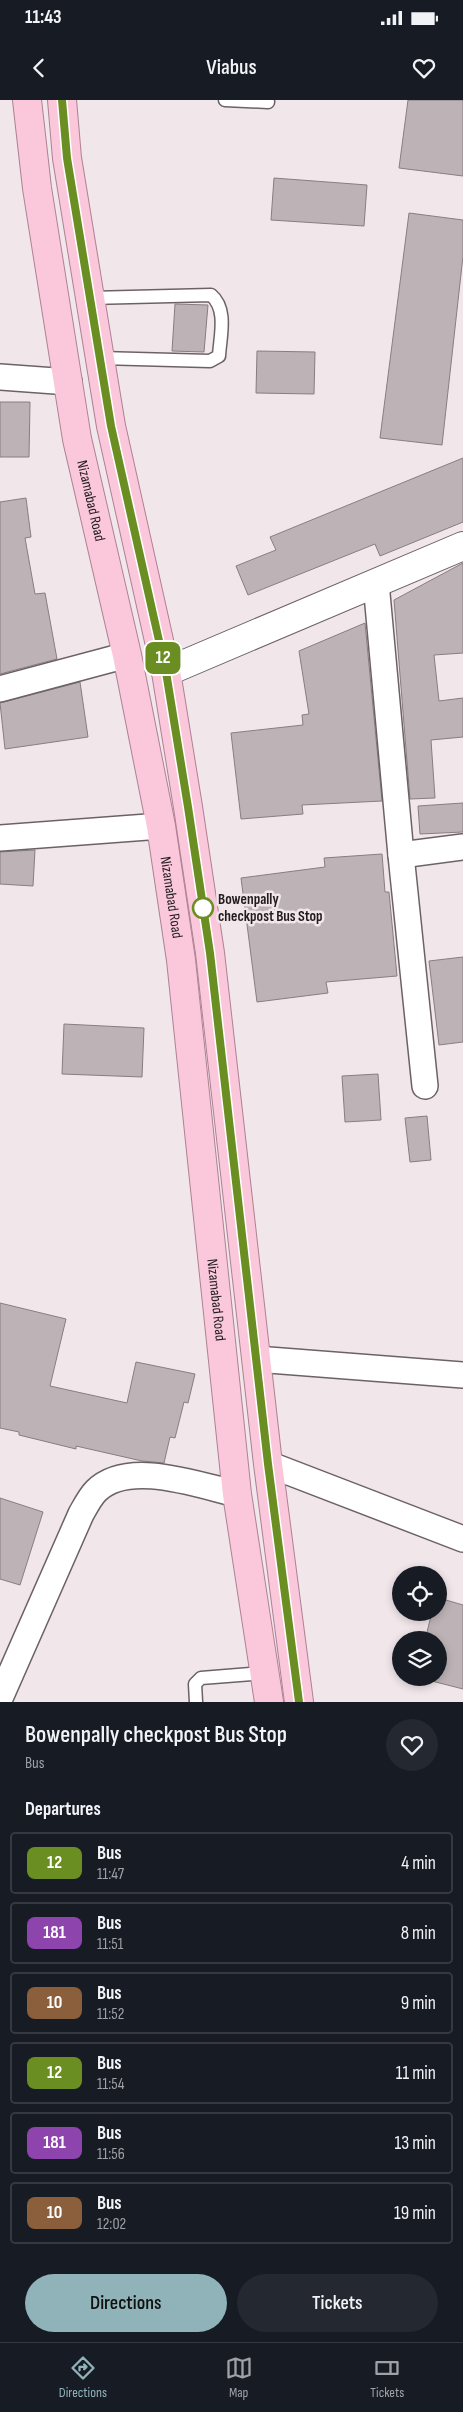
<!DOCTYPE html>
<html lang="en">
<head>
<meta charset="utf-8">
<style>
  :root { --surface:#171b24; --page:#242831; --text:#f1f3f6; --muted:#9ea1a6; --line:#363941; --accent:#8fb3b8 }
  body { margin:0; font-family:"Sofia Sans Condensed",sans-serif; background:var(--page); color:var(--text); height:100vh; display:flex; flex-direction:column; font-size:19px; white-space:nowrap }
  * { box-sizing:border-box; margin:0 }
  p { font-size:16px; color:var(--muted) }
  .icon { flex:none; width:28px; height:28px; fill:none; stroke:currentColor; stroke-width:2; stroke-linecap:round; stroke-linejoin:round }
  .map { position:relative; height:1602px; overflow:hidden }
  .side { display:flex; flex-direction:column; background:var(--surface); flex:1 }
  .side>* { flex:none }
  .badge { padding:0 10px; border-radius:8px; font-size:18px; line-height:32px }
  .controls { position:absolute; left:392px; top:1466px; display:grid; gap:10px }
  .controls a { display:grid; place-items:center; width:55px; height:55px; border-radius:50%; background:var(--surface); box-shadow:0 2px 8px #0003; font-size:25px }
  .map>.badge { position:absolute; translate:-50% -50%; box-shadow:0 0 0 2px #fff }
  h2 { padding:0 25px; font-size:19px; line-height:45px }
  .round { display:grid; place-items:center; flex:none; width:52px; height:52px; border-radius:26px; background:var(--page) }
  .overview { display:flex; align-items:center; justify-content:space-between; height:85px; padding:0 25px }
  h1 { font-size:24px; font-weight:600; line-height:38px }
  .cta { display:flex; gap:10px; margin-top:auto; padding:10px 25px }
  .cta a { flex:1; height:58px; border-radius:30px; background:var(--accent); color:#111; font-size:20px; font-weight:600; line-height:58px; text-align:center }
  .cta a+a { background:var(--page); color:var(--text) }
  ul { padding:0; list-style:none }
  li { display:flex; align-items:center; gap:15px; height:62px; margin:0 10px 8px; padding:0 15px; border:2px solid var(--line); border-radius:5px }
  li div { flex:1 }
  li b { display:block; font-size:19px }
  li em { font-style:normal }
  li .badge { min-width:55px; font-weight:700; text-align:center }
  .status { display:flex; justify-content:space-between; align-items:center; height:35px; padding:0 25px; background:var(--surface); direction:ltr }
  .status svg { height:14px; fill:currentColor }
  header { display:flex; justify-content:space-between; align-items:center; height:65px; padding:0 25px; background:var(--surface); font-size:22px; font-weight:600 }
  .tabs { display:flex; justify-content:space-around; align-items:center; height:70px; border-top:1px solid var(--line); background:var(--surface); font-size:14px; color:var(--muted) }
  .tabs a { display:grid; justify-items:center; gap:2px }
  .tabs .current { color:var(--accent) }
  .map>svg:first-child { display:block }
  .building { fill:#bdb3b6; stroke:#887e82 }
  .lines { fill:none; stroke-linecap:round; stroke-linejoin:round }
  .service-casing { stroke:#6c6266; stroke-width:15 }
  .minor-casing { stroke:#6c6266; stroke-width:28 }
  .tertiary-casing { stroke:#6c6266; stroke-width:30 }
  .trunk-casing { stroke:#ad8293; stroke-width:30 }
  .service { stroke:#fff; stroke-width:12 }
  .minor { stroke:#fff; stroke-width:25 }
  .tertiary { stroke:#fff; stroke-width:28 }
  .trunk { stroke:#fac7db; stroke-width:28 }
  .line-casing { stroke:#fff; stroke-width:11 }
  .line { stroke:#6b8e23; stroke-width:8 }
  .stop-dot { fill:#fff; stroke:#6b8e23; stroke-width:2.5 }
  .labels { text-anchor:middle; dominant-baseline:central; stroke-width:5; stroke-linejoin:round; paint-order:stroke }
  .street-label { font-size:15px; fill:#211d1e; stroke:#f1e6ea }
  .stop-label { font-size:15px; font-weight:bold; fill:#211d1e; stroke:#f1e6ea; text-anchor:start }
</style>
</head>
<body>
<div class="status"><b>11:43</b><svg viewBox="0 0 49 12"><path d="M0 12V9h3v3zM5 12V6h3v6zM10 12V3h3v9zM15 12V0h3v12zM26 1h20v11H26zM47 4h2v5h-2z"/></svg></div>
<header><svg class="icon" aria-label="back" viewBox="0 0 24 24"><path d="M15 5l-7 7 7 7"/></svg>Viabus<svg class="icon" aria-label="heart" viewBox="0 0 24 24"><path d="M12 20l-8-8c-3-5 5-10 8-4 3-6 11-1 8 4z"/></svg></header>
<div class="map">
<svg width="463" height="1602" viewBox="0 0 463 1602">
  <rect width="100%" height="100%" fill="#f1e6ea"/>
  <g class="building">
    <polygon points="408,0 463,0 463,76 399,68"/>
    <polygon points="274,78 367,85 364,126 271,120"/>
    <polygon points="409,113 463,120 463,156 442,345 380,338"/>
    <polygon points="175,204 208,205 204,252 172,251"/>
    <polygon points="257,251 315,252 314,294 256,293"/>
    <polygon points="0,302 30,302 29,357 0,357"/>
    <polygon points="463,358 463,422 380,456 375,444 248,495 236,466 276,450 270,437"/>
    <polygon points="26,398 31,437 25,438 35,494 45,493 57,559 0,574 0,402"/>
    <polygon points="463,463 463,553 434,555 439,601 463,598 463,637 431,640 435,698 410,699 394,500"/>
    <polygon points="365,523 382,701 302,705 303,714 241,719 231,633 303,625 302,615 309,614 299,551"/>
    <polygon points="80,582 88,637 5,649 0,603"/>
    <polygon points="463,703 463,732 420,734 418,706"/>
    <polygon points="35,750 33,786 0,784 0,752"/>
    <polygon points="382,754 385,792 389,792 397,876 326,882 328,893 257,902 241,778 325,767 324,758"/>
    <polygon points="463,857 463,942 439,945 429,861"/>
    <polygon points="64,924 144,928 142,977 62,974"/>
    <polygon points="378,974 381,1020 345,1022 342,976"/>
    <polygon points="427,1016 431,1060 410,1062 405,1018"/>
    <polygon points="0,1203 66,1219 50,1286 127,1303 136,1262 195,1274 188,1303 184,1302 175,1338 170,1337 164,1363 142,1361 76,1346 76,1349 19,1335 19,1332 0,1328"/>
    <polygon points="0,1398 43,1412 20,1485 0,1479"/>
    <polygon points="439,1498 463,1505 463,1589 420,1578 439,1578 439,1540 425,1540 432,1512 439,1512"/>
  </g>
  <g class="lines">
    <defs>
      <g id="service">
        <polyline points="225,0 268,2"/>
        <path d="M90 198 211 195C228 209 220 237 219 256L210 261 100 258"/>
        <polyline points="196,1602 195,1584 201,1578 264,1573"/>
      </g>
      <g id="minor">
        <polyline points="0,277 69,282"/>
        <polyline points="376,483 401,755 425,986"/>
        <polyline points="0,589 127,555"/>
        <polyline points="0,738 161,726"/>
        <polyline points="401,755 463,747"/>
        <polyline points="256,1259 463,1275"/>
        <polyline points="268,1364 463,1439"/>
        <path d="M0 1598 81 1414C85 1407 90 1397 96 1391 128 1359 198 1385 237 1394"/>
      </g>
      <polyline id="tertiary" points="166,572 463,446"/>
      <g id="trunk">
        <path id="s1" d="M27 0 37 88 77 339 127 555 161 726 181 860 237 1394 269 1602"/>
        <polyline points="62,0 67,58 111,326 166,572 188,707 210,853 268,1364 299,1602"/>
      </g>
    </defs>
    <use href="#service" class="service-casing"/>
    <use href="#minor" class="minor-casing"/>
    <use href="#tertiary" class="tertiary-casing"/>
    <use href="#trunk" class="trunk-casing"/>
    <use href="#service" class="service"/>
    <use href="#minor" class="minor"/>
    <use href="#tertiary" class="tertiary"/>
    <use href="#trunk" class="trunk"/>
  </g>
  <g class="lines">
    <defs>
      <polyline id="line" points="62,0 67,58 111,326 166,572 188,707 210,853 268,1364 299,1602"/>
    </defs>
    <use href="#line" class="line-casing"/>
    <use href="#line" class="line"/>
  </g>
  <circle class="stop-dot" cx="203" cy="808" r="10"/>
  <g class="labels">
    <g class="street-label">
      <text stroke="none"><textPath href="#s1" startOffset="406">Nizamabad Road</textPath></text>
      <text stroke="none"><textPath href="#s1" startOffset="811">Nizamabad Road</textPath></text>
      <text stroke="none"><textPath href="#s1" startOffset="1216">Nizamabad Road</textPath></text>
    </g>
    <g class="stop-label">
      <text x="218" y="799">Bowenpally<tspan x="218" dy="17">checkpost Bus Stop</tspan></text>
    </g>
  </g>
</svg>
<div class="controls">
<a><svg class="icon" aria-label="locate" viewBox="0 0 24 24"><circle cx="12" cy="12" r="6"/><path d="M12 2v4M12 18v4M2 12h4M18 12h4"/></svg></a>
<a><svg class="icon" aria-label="layers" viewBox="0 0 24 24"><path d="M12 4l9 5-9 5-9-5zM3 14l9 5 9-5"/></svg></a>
</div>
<b class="badge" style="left:163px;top:558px;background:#6b8e23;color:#fff">12</b>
</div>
<section class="side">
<div class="overview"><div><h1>Bowenpally checkpost Bus Stop</h1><p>Bus</p></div><a class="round"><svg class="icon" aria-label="heart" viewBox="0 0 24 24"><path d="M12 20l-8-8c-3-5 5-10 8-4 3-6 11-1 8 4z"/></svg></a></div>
<h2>Departures</h2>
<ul>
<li><span class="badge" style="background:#6b8e23;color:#fff">12</span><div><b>Bus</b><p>11:47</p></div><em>4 min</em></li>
<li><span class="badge" style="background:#8e44ad;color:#fff">181</span><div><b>Bus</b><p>11:51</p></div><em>8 min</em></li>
<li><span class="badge" style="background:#8b5e3c;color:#fff">10</span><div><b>Bus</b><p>11:52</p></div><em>9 min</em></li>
<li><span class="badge" style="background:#6b8e23;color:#fff">12</span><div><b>Bus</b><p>11:54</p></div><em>11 min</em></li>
<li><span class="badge" style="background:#8e44ad;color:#fff">181</span><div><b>Bus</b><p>11:56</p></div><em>13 min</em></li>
<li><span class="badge" style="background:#8b5e3c;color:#fff">10</span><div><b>Bus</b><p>12:02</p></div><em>19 min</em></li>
</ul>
<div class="cta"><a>Directions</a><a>Tickets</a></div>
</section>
<nav class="tabs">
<a class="current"><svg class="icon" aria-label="directions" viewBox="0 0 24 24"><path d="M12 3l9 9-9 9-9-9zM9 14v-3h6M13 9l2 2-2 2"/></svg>Directions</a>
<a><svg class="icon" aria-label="map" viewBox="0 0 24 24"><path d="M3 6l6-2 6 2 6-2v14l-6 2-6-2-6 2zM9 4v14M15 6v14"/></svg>Map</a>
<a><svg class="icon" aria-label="tickets" viewBox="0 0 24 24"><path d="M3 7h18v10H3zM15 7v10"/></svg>Tickets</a>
</nav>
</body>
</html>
